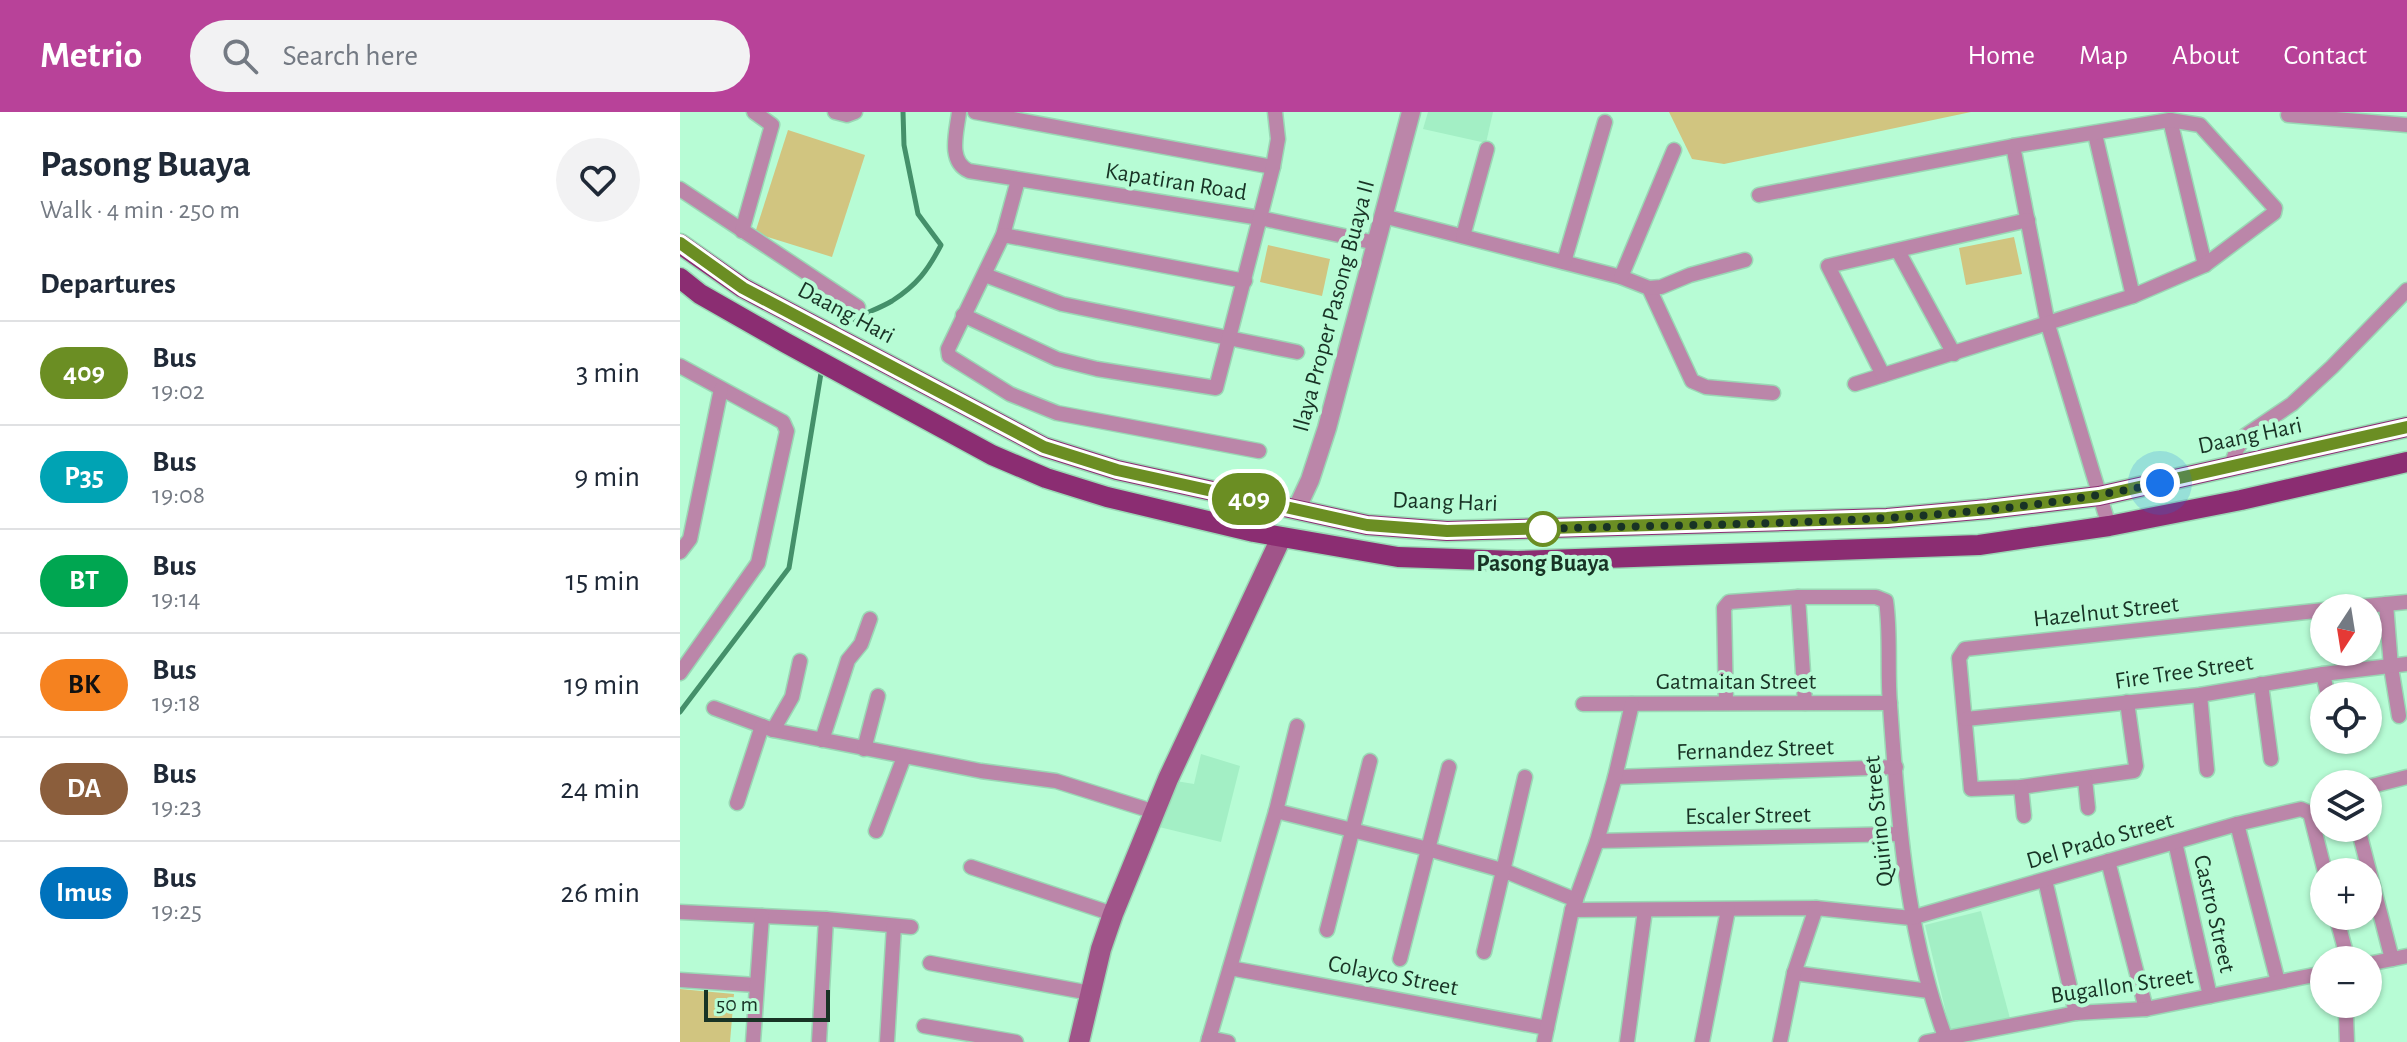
<!DOCTYPE html>
<html lang="en">
<head>
<meta charset="utf-8">
<style>
  :root { --surface:#fff; --page:#f2f2f3; --text:#1f2937; --muted:#747a83; --line:#e0e1e3; --accent:#b84299 }
  body { margin:0; font-family:"Alegreya Sans",sans-serif; background:var(--page); color:var(--text); height:100vh; display:flex; flex-direction:column; font-size:30px; white-space:nowrap }
  * { box-sizing:border-box; margin:0 }
  p { font-size:26px; color:var(--muted) }
  .icon { flex:none; width:44px; height:44px; fill:none; stroke:currentColor; stroke-width:2; stroke-linecap:round; stroke-linejoin:round }
  .map { position:relative; flex:1; overflow:hidden }
  .details { display:flex; flex-direction:column; background:var(--surface); width:680px }
  .details>* { flex:none }
  .badge { padding:0 16px; border-radius:26px; font-size:28px; line-height:52px }
  .needle { width:52px; rotate:192deg }
  .fabs { position:absolute; left:1630px; top:482px; display:grid; gap:16px }
  .fabs a { display:grid; place-items:center; width:72px; height:72px; border-radius:50%; background:var(--surface); box-shadow:0 2px 6px #0004; font-size:40px }
  .scale { position:absolute; left:24px; bottom:20px; width:126px; box-sizing:border-box; padding-left:8px; border:4px solid #183325; border-top:0; font-size:22px; line-height:28px; white-space:nowrap; color:#183325; -webkit-text-stroke:6px #b7fcd5; paint-order:stroke }
  .you { position:absolute; width:40px; height:40px; margin:-20px; border:6px solid #fff; border-radius:50%; background:#1a73e8; box-shadow:0 0 0 12px #1a73e833 }
  .map>.badge { position:absolute; translate:-50% -50%; box-shadow:0 0 0 4px #fff }
  h2 { padding:0 40px; font-size:30px; line-height:72px }
  .round { display:grid; place-items:center; flex:none; width:84px; height:84px; border-radius:42px; background:var(--page) }
  .overview { display:flex; align-items:center; justify-content:space-between; height:136px; padding:0 40px }
  h1 { font-size:38px; font-weight:700; line-height:60px }
  ul { padding:0; list-style:none }
  li { display:flex; align-items:center; gap:24px; height:104px; padding:0 40px; border-top:2px solid var(--line) }
  li div { flex:1 }
  li b { display:block; font-size:30px }
  li em { font-style:normal }
  li .badge { min-width:88px; font-weight:700; text-align:center }
  header { display:flex; align-items:center; gap:48px; box-sizing:border-box; height:112px; padding:0 40px; background:var(--accent); color:#fff }
  header strong { font-size:38px }
  nav { display:flex; gap:44px; margin-inline-start:auto; font-size:28px }
  .search { width:560px; height:72px; background:var(--page); display:flex; align-items:center; gap:20px; box-sizing:border-box; padding:0 28px; border-radius:44px; color:var(--muted); font-size:30px }
  main { display:flex; flex:1; min-height:0 }
  .map>svg:first-child { display:block }
  .built { fill:#a3efc5 }
  .green { fill:#d1c580 }
  .lines { fill:none; stroke-linecap:round; stroke-linejoin:round }
  .stream { stroke:#44906a; stroke-width:5 }
  .minor-casing { stroke:#9ad8b5; stroke-width:17 }
  .tertiary-casing { stroke:#9ad8b5; stroke-width:21 }
  .secondary-casing { stroke:#9ad8b5; stroke-width:23 }
  .primary-casing { stroke:#9ad8b5; stroke-width:23 }
  .minor { stroke:#bb86a9; stroke-width:14 }
  .tertiary { stroke:#bb86a9; stroke-width:18 }
  .secondary { stroke:#a05489; stroke-width:20 }
  .primary { stroke:#8b2d72; stroke-width:20 }
  .line-casing { stroke:#fff; stroke-width:18 }
  .line { stroke:#6b8e23; stroke-width:12 }
  .walk { stroke:#183325; stroke-width:8; stroke-dasharray:0 14.4 }
  .stop-dot { fill:#fff; stroke:#6b8e23; stroke-width:4 }
  .labels { text-anchor:middle; dominant-baseline:central; stroke-width:8; stroke-linejoin:round; paint-order:stroke }
  .street-label { font-size:24px; fill:#183325; stroke:#b7fcd5 }
  .stop-label { font-size:24px; font-weight:bold; fill:#183325; stroke:#b7fcd5 }
</style>
</head>
<body>
<header>
<strong>Metrio</strong>
<div class="search"><svg class="icon" aria-label="search" viewBox="0 0 24 24"><circle cx="10" cy="10" r="6"/><path d="M15 15l6 6"/></svg>Search here</div>
<nav><a>Home</a><a>Map</a><a>About</a><a>Contact</a></nav>
</header>
<main>
<section class="details">
<div class="overview"><div><h1>Pasong Buaya</h1><p>Walk · 4 min · 250 m</p></div><a class="round"><svg class="icon" aria-label="heart" viewBox="0 0 24 24"><path d="M12 20l-8-8c-3-5 5-10 8-4 3-6 11-1 8 4z"/></svg></a></div>
<h2>Departures</h2>
<ul>
<li><span class="badge" style="background:#6b8e23;color:#fff">409</span><div><b>Bus</b><p>19:02</p></div><em>3 min</em></li>
<li><span class="badge" style="background:#00a3b4;color:#fff">P35</span><div><b>Bus</b><p>19:08</p></div><em>9 min</em></li>
<li><span class="badge" style="background:#00a651;color:#fff">BT</span><div><b>Bus</b><p>19:14</p></div><em>15 min</em></li>
<li><span class="badge" style="background:#f58220;color:#111">BK</span><div><b>Bus</b><p>19:18</p></div><em>19 min</em></li>
<li><span class="badge" style="background:#8b5e3c;color:#fff">DA</span><div><b>Bus</b><p>19:23</p></div><em>24 min</em></li>
<li><span class="badge" style="background:#0072bc;color:#fff">Imus</span><div><b>Bus</b><p>19:25</p></div><em>26 min</em></li>
</ul>
</section>
<div class="map">
<svg width="1727" height="930" viewBox="0 0 1727 930">
  <rect width="100%" height="100%" fill="#b7fcd5"/>
  <g class="built">
    <polygon points="748,0 813,0 806,31 743,17"/>
    <polygon points="521,642 560,654 541,730 479,715 496,669 514,672"/>
    <polygon points="1301,799 1331,910 1271,922 1245,813"/>
  </g>
  <g class="green">
    <polygon points="989,0 1291,0 1044,52 1012,47"/>
    <polygon points="108,18 185,43 152,145 75,121"/>
    <polygon points="1334,125 1342,162 1286,173 1279,136"/>
    <polygon points="588,133 650,147 642,184 580,170"/>
    <polygon points="0,877 54,882 50,930 0,930"/>
  </g>
  <g class="lines">
    <g class="stream">
      <path d="M158 221C172 203 192 201 212 189 237 173 248 158 261 133L238 102 224 33 223 0"/>
      <polyline points="0,600 109,456 142,255"/>
    </g>
    <defs>
      <g id="minor">
        <polyline points="155,0 167,3 175,0"/>
        <path d="M279 0C277 19 267 49 289 59L580 106 696 131"/>
        <polyline points="295,0 593,55"/>
        <polyline points="1608,3 1727,13"/>
        <polyline points="1490,8 1525,153"/>
        <polyline points="1415,22 1453,184"/>
        <polyline points="1333,34 1368,213 1429,414"/>
        <polyline points="338,68 323,123 268,237 269,244 330,282 377,301 579,339"/>
        <polyline points="0,77 178,195"/>
        <polyline points="1079,83 1333,34 1490,8 1520,13 1595,96 1594,101 1525,153 1453,184 1175,272"/>
        <polyline points="703,104 941,165 969,176 1012,269 1026,275 1093,281"/>
        <polyline points="62,119 92,13 74,0"/>
        <polyline points="323,123 565,169"/>
        <polyline points="783,124 807,37"/>
        <polyline points="1218,139 1274,242"/>
        <polyline points="884,150 925,10"/>
        <polyline points="305,163 382,192 617,240"/>
        <polyline points="941,165 994,38"/>
        <polyline points="969,176 981,175 1010,163 1065,148"/>
        <polyline points="283,203 377,247 417,257 536,276 593,55 598,27 595,0"/>
        <polyline points="0,254 103,310 107,319 78,451 0,561"/>
        <polyline points="1203,263 1148,154 1348,108"/>
        <polyline points="1550,356 1557,337 1566,323 1612,292 1652,255 1727,178"/>
        <polyline points="0,440 10,427 41,277"/>
        <polyline points="1118,485 1125,591"/>
        <polyline points="1706,492 1711,555 1719,604"/>
        <polyline points="1664,496 1727,490"/>
        <polyline points="1643,562 1648,584"/>
        <polyline points="1581,572 1591,647"/>
        <polyline points="1520,583 1527,658"/>
        <polyline points="1447,590 1456,654 1454,659 1341,675 1291,677 1279,546 1285,537 1644,498"/>
        <path d="M1046 591 1044 496 1049 490 1118 485H1196L1206 489C1211 523 1207 559 1210 593 1218 708 1226 821 1267 930"/>
        <polyline points="903,592 1210,591"/>
        <polyline points="34,596 93,618 301,659 376,669 475,700"/>
        <polyline points="1286,607 1520,583 1643,562 1727,552"/>
        <polyline points="93,618 112,585 120,549"/>
        <polyline points="142,628 168,548 181,532 190,507"/>
        <polyline points="184,637 198,584"/>
        <polyline points="935,665 1216,655"/>
        <polyline points="1405,667 1408,696"/>
        <polyline points="1341,675 1344,704"/>
        <polyline points="1688,675 1727,665"/>
        <polyline points="57,691 82,614"/>
        <polyline points="596,699 748,737 825,759 896,788"/>
        <polyline points="1557,712 1598,870"/>
        <polyline points="1678,716 1712,847"/>
        <polyline points="196,719 224,645"/>
        <polyline points="917,729 1220,722"/>
        <polyline points="1495,730 1530,884"/>
        <polyline points="1428,749 1466,897"/>
        <polyline points="291,755 433,802"/>
        <polyline points="1365,768 1396,901"/>
        <polyline points="892,798 1136,796 1231,806 1557,712 1621,697 1630,701 1645,760"/>
        <polyline points="0,800 146,807 231,815"/>
        <polyline points="1656,804 1668,848"/>
        <polyline points="647,818 690,649"/>
        <polyline points="804,840 845,665"/>
        <polyline points="720,847 769,655"/>
        <polyline points="250,851 410,881"/>
        <polyline points="1688,852 1727,844"/>
        <polyline points="550,856 867,916"/>
        <polyline points="1114,861 1249,879"/>
        <polyline points="0,868 76,873"/>
        <polyline points="1666,903 1667,930"/>
        <polyline points="244,914 336,930"/>
        <polyline points="529,926 548,930"/>
        <polyline points="73,930 82,804"/>
        <polyline points="139,930 146,807"/>
        <polyline points="207,930 214,814"/>
        <polyline points="528,930 596,699 617,614"/>
        <polyline points="864,930 892,798 917,729 935,665 952,592"/>
        <polyline points="947,930 965,798"/>
        <polyline points="1022,930 1048,798"/>
        <polyline points="1100,930 1114,861 1136,796"/>
        <polyline points="1246,930 1396,901 1466,897 1644,861"/>
      </g>
      <polyline id="tertiary" points="616,398 630,368 647,316 731,0"/>
      <polyline id="secondary" points="399,930 421,837 433,802 488,667 601,426"/>
      <g id="primary">
        <polyline points="0,132 63,176 364,335 437,358 687,413 767,419 1207,406 1308,397 1419,384 1727,315"/>
        <polyline points="0,166 20,182 106,231 312,343 366,366 427,385 574,420 718,445 837,449 1299,433 1429,414 1561,388 1727,350"/>
      </g>
    </defs>
    <use href="#minor" class="minor-casing"/>
    <use href="#tertiary" class="tertiary-casing"/>
    <use href="#secondary" class="secondary-casing"/>
    <use href="#primary" class="primary-casing"/>
    <use href="#minor" class="minor"/>
    <use href="#tertiary" class="tertiary"/>
    <use href="#secondary" class="secondary"/>
    <use href="#primary" class="primary"/>
  </g>
  <g class="lines">
    <defs>
      <polyline id="line" points="0,131 63,176 364,335 437,358 687,413 767,419 1207,406 1308,397 1419,384 1727,315"/>
    </defs>
    <use href="#line" class="line-casing"/>
    <use href="#line" class="line"/>
    <path class="walk" d="M863 417H859C1066 410 1277 415 1480 371"/>
  </g>
  <circle class="stop-dot" cx="863" cy="417" r="16"/>
  <g class="labels">
    <g class="street-label">
      <text transform="translate(496 70) rotate(9)">Kapatiran Road</text>
      <text transform="translate(654 194) rotate(-75)">Ilaya Proper Pasong Buaya II</text>
      <text transform="translate(166 201) rotate(28)">Daang Hari</text>
      <text transform="translate(1570 324) rotate(-12)">Daang Hari</text>
      <text transform="translate(765 390) rotate(2)">Daang Hari</text>
      <text transform="translate(1426 500) rotate(-6)">Hazelnut Street</text>
      <text transform="translate(1504 560) rotate(-8)">Fire Tree Street</text>
      <text x="1056" y="570">Gatmaitan Street</text>
      <text transform="translate(1075 638) rotate(-2)">Fernandez Street</text>
      <text transform="translate(1068 704) rotate(-1)">Escaler Street</text>
      <text transform="translate(1199 709) rotate(-96)">Quirino Street</text>
      <text transform="translate(1420 729) rotate(-16)">Del Prado Street</text>
      <text transform="translate(1534 802) rotate(77)">Castro Street</text>
      <text transform="translate(713 864) rotate(11)">Colayco Street</text>
      <text transform="translate(1442 874) rotate(-8)">Bugallon Street</text>
    </g>
    <g class="stop-label">
      <text x="863" y="452">Pasong Buaya</text>
    </g>
  </g>
</svg>
<div class="fabs">
<a><svg class="needle" viewBox="-14 -14 28 28"><path d="M0-13l5 13h-10z" fill="#e53935"/><path d="M0 13l5-13h-10z" fill="#747a83"/></svg></a>
<a><svg class="icon" aria-label="locate" viewBox="0 0 24 24"><circle cx="12" cy="12" r="6"/><path d="M12 2v4M12 18v4M2 12h4M18 12h4"/></svg></a>
<a><svg class="icon" aria-label="layers" viewBox="0 0 24 24"><path d="M12 4l9 5-9 5-9-5zM3 14l9 5 9-5"/></svg></a>
<a>+</a>
<a>−</a>
</div>
<div class="scale">50 m</div>
<div class="you" style="left:1480px;top:371px"></div>
<b class="badge" style="left:569px;top:387px;background:#6b8e23;color:#fff">409</b>
</div>
</main>
</body>
</html>
